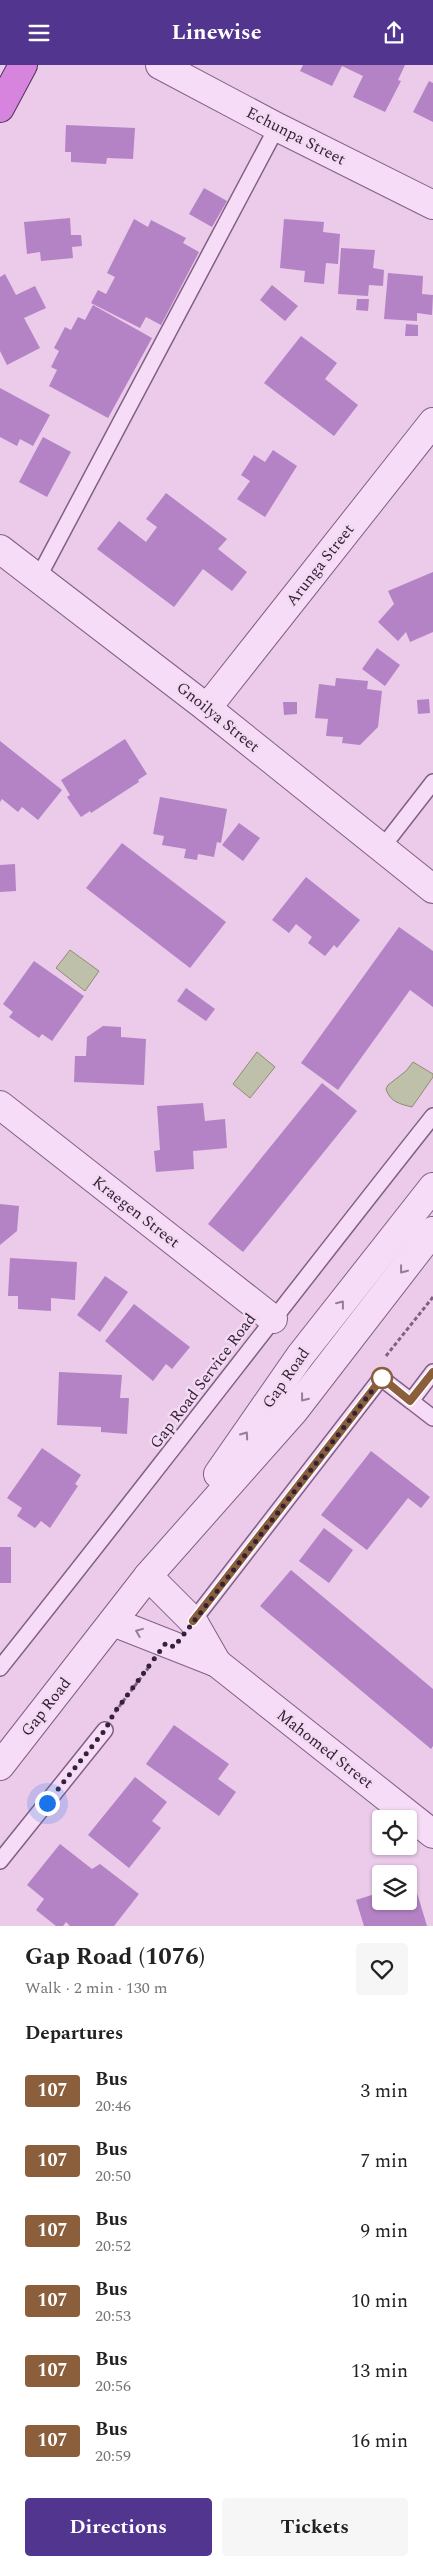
<!DOCTYPE html>
<html lang="en">
<head>
<meta charset="utf-8">
<style>
  :root { --surface:#fff; --page:#f6f6f6; --text:#222; --muted:#767676; --accent:#51358f }
  body { margin:0; font-family:Spectral,serif; background:var(--page); color:var(--text); height:100vh; display:flex; flex-direction:column; font-size:19px; white-space:nowrap }
  * { box-sizing:border-box; margin:0 }
  p { font-size:16px; color:var(--muted) }
  .icon { flex:none; width:28px; height:28px; fill:none; stroke:currentColor; stroke-width:2; stroke-linecap:round; stroke-linejoin:round }
  .map { position:relative; height:1861px; overflow:hidden }
  .drawer { display:flex; flex-direction:column; background:var(--surface); flex:1 }
  .drawer>* { flex:none }
  .badge { padding:0 10px; border-radius:4px; font-size:18px; line-height:32px }
  .fabs { position:absolute; left:372px; top:1745px; display:grid; gap:10px }
  .fabs a { display:grid; place-items:center; width:45px; height:45px; border-radius:5px; background:var(--surface); box-shadow:0 1px 4px #0004; font-size:25px }
  .you { position:absolute; width:25px; height:25px; margin:-12px; border:4px solid #fff; border-radius:50%; background:#1a73e8; box-shadow:0 0 0 8px #1a73e833 }
  .map>.badge { position:absolute; translate:-50% -50%; box-shadow:0 0 0 2px #fff }
  h2 { padding:0 25px; font-size:19px; line-height:45px }
  .round { display:grid; place-items:center; flex:none; width:52px; height:52px; border-radius:5px; background:var(--page) }
  .overview { display:flex; align-items:center; justify-content:space-between; height:85px; padding:0 25px }
  h1 { font-size:24px; font-weight:700; line-height:38px }
  .cta { display:flex; gap:10px; margin-top:auto; padding:10px 25px }
  .cta a { flex:1; height:58px; border-radius:5px; background:var(--accent); color:#fff; font-size:20px; font-weight:700; line-height:58px; text-align:center }
  .cta a+a { background:var(--page); color:var(--text) }
  ul { padding:0; list-style:none }
  li { display:flex; align-items:center; gap:15px; height:70px; padding:0 25px }
  li div { flex:1 }
  li b { display:block; font-size:19px }
  li em { font-style:normal }
  li .badge { min-width:55px; font-weight:700; text-align:center }
  header { display:flex; justify-content:space-between; align-items:center; height:65px; padding:0 25px; background:var(--accent); color:#fff; font-size:22px; font-weight:700 }
  .map>svg:first-child { display:block }
  .water { fill:#bfc0aa; stroke:#8c8e71 }
  .building { fill:#b383c5 }
  .lines { fill:none; stroke-linecap:round; stroke-linejoin:round }
  .service-casing { stroke:#806086; stroke-width:18 }
  .minor-casing { stroke:#806086; stroke-width:30 }
  .trunk-casing { stroke:#4d3354; stroke-width:30 }
  .path { stroke:#806086; stroke-width:3; stroke-dasharray:4 2.5; stroke-linecap:butt }
  .service { stroke:#f6dcf6; stroke-width:15 }
  .minor { stroke:#f6dcf6; stroke-width:28 }
  .trunk { stroke:#d684de; stroke-width:28 }
  .oneway { stroke:#947f97 }
  .line-casing { stroke:#fff; stroke-width:11 }
  .line { stroke:#8b5e3c; stroke-width:8 }
  .walk { stroke:#332238; stroke-width:5; stroke-dasharray:0 9 }
  .stop-dot { fill:#fff; stroke:#8b5e3c; stroke-width:2.5 }
  .labels { text-anchor:middle; dominant-baseline:central; stroke-width:5; stroke-linejoin:round; paint-order:stroke }
  .street-label { font-size:16px; fill:#332238; stroke:#f3d9f2 }
</style>
</head>
<body>
<header><svg class="icon" aria-label="menu" viewBox="0 0 24 24"><path d="M4 6h16M4 12h16M4 18h16"/></svg>Linewise<svg class="icon" aria-label="share" viewBox="0 0 24 24"><path d="M12 15V3M7 8l5-5 5 5M5 13v7h14v-7"/></svg></header>
<div class="map">
<svg width="433" height="1861" viewBox="0 0 433 1861">
  <rect width="100%" height="100%" fill="#ebcaea"/>
  <g class="water">
    <polygon points="70,885 99,906 85,926 56,903"/>
    <polygon points="257,987 275,1002 250,1033 233,1019"/>
    <path d="M413 997 433 1009V1012L412 1042C400 1039 390 1037 386 1024L388 1020 406 1006Z"/>
  </g>
  <g class="building">
    <polygon points="303,0 405,0 398,15 401,16 385,47 353,32 363,11 342,1 332,21 300,6"/>
    <polygon points="429,16 433,18 433,57 413,47"/>
    <polygon points="66,60 135,63 133,94 107,93 106,99 71,97 71,87 65,87"/>
    <polygon points="204,123 227,136 212,162 189,149"/>
    <polygon points="70,153 71,170 81,170 82,181 72,182 73,193 41,196 40,187 27,189 24,157"/>
    <polygon points="134,154 148,162 151,155 186,173 183,178 199,187 161,260 146,252 140,263 91,238 98,225 106,229 115,212 107,208"/>
    <polygon points="284,154 324,157 323,167 340,169 338,199 326,198 324,219 304,217 305,206 280,203"/>
    <polygon points="341,183 375,185 373,203 384,205 383,221 369,220 368,231 338,229"/>
    <polygon points="388,208 423,211 422,229 433,230 432,250 417,248 417,256 384,254"/>
    <polygon points="5,209 16,230 35,221 46,243 24,253 40,283 7,300 0,286 0,212"/>
    <polygon points="272,220 298,241 285,256 260,235"/>
    <polygon points="357,234 369,234 368,246 356,245"/>
    <polygon points="93,240 152,273 108,353 49,321 57,305 51,302 59,286 54,283 65,262 71,265 78,252 85,255"/>
    <polygon points="406,259 418,260 418,271 405,271"/>
    <polygon points="301,271 337,298 325,314 358,340 334,371 264,318"/>
    <polygon points="0,323 50,350 33,381 20,374 17,381 0,372"/>
    <polygon points="43,372 71,387 47,432 19,417"/>
    <polygon points="273,385 297,401 265,452 237,434 250,416 241,410 254,390 265,397"/>
    <polygon points="166,428 227,474 218,484 247,507 232,526 203,504 174,542 97,484 119,456 146,477 157,462 146,454"/>
    <polygon points="433,507 433,567 410,577 406,567 398,576 378,557 394,539 388,526"/>
    <polygon points="377,583 400,600 385,621 362,604"/>
    <polygon points="336,613 368,616 367,624 382,626 378,662 360,680 342,678 343,672 326,671 328,654 315,653 319,619 335,621"/>
    <polygon points="429,634 430,648 418,649 417,635"/>
    <polygon points="283,637 297,637 297,649 284,650"/>
    <polygon points="125,674 147,709 138,715 139,717 91,748 90,746 81,752 67,732 70,730 61,715"/>
    <polygon points="0,676 62,725 38,755 22,742 18,747 2,734 0,737"/>
    <polygon points="160,732 227,744 221,778 217,777 214,792 198,789 197,795 184,793 186,784 162,780 164,771 153,769"/>
    <polygon points="239,758 260,773 243,796 222,780"/>
    <polygon points="122,778 226,857 190,903 86,823"/>
    <polygon points="15,799 16,826 0,827 0,800"/>
    <polygon points="306,812 360,855 337,883 334,880 325,891 308,878 312,872 296,859 289,868 272,855"/>
    <polygon points="399,862 433,886 433,942 410,925 338,1025 301,998"/>
    <polygon points="34,896 84,931 52,976 42,969 39,973 9,952 13,947 3,939"/>
    <polygon points="186,923 215,944 206,956 177,936"/>
    <polygon points="103,961 121,962 121,972 146,974 144,1020 74,1017 75,991 86,991 87,972"/>
    <polygon points="322,1018 357,1046 243,1187 208,1159"/>
    <polygon points="203,1038 205,1056 225,1054 227,1083 193,1086 194,1104 156,1107 154,1086 160,1085 157,1041"/>
    <polygon points="0,1139 19,1141 17,1166 0,1180"/>
    <polygon points="10,1193 77,1197 75,1235 51,1233 51,1246 18,1244 18,1231 8,1231"/>
    <polygon points="105,1211 128,1227 100,1267 77,1250"/>
    <polygon points="134,1239 190,1282 172,1304 166,1299 153,1316 105,1276"/>
    <polygon points="59,1307 122,1310 120,1333 129,1333 127,1369 101,1367 101,1362 57,1360"/>
    <polygon points="42,1383 81,1410 75,1419 78,1421 50,1463 41,1456 35,1463 17,1451 22,1443 7,1433"/>
    <polygon points="371,1386 430,1432 421,1443 408,1433 367,1485 321,1450"/>
    <polygon points="324,1463 353,1485 329,1518 299,1496"/>
    <rect x="0" y="1482" width="11" height="36"/>
    <polygon points="291,1505 433,1624 433,1681 431,1684 260,1541"/>
    <polygon points="174,1660 229,1699 218,1714 236,1727 219,1751 146,1699"/>
    <polygon points="135,1712 167,1737 152,1756 161,1763 129,1803 88,1770"/>
    <polygon points="60,1779 92,1804 100,1799 139,1829 114,1861 70,1861 66,1857 63,1861 56,1861 36,1845 44,1834 27,1820"/>
    <polygon points="414,1818 427,1861 364,1861 356,1835 381,1827 381,1836 409,1836 409,1819"/>
  </g>
  <g class="lines">
    <defs>
      <g id="service">
        <polyline points="38,513 277,62"/>
        <polyline points="381,784 433,717"/>
        <polyline points="411,1336 433,1353"/>
        <polyline points="193,1556 381,1313 411,1336 433,1307"/>
        <path d="M0 1603C146 1420 288 1234 433 1051"/>
        <polyline points="0,1796 105,1665"/>
      </g>
      <g id="minor">
        <polyline points="160,0 277,62 433,140"/>
        <polyline points="0,484 207,643 433,824"/>
        <polyline points="207,643 433,357"/>
        <polyline points="0,1040 273,1254"/>
        <polyline points="218,1409 300,1291 433,1122"/>
        <polyline points="148,1511 193,1556 217,1598"/>
        <polyline points="113,1557 217,1598 433,1769"/>
        <polyline points="0,1701 148,1511 294,1346 433,1166"/>
      </g>
      <polyline id="trunk" points="0,43 23,0"/>
    </defs>
    <use href="#service" class="service-casing"/>
    <use href="#minor" class="minor-casing"/>
    <use href="#trunk" class="trunk-casing"/>
    <g class="path">
      <polyline points="386,1291 433,1232"/>
      <polyline points="115,1647 149,1602"/>
    </g>
    <use href="#service" class="service"/>
    <use href="#minor" class="minor"/>
    <use href="#trunk" class="trunk"/>
  </g>
  <defs><path id="oneway-chevron" d="M-2-3.5L2.5 0L-2 3.5" fill="none" stroke-width="1.6" stroke-linecap="round" stroke-linejoin="round" transform="scale(1.25)"/></defs>
  <g class="oneway">
    <use href="#oneway-chevron" transform="translate(403 1205) rotate(128)"/>
    <use href="#oneway-chevron" transform="translate(341 1239) rotate(-52)"/>
    <use href="#oneway-chevron" transform="translate(304 1333) rotate(128)"/>
    <use href="#oneway-chevron" transform="translate(245 1370) rotate(-55)"/>
    <use href="#oneway-chevron" transform="translate(139 1567) rotate(-158)"/>
  </g>
  <g class="lines">
    <defs>
      <polyline id="line" points="193,1556 382,1313 410,1336 433,1307"/>
    </defs>
    <use href="#line" class="line-casing"/>
    <use href="#line" class="line"/>
    <polyline class="walk" points="47,1738 105,1665 114,1648 166,1578 174,1582 382,1313"/>
  </g>
  <circle class="stop-dot" cx="382" cy="1313" r="10"/>
  <g class="labels">
    <g class="street-label">
      <text transform="translate(296 71) rotate(27)">Echunpa Street</text>
      <text transform="translate(320 500) rotate(-52)">Arunga Street</text>
      <text transform="translate(218 652) rotate(39)">Gnoilya Street</text>
      <text transform="translate(136 1147) rotate(38)">Kraegen Street</text>
      <text transform="translate(286 1313) rotate(-55)">Gap Road</text>
      <text transform="translate(203 1316) rotate(-53)">Gap Road Service Road</text>
      <text transform="translate(46 1642) rotate(-52)">Gap Road</text>
      <text transform="translate(325 1684) rotate(38)">Mahomed Street</text>
    </g>
  </g>
</svg>
<div class="fabs">
<a><svg class="icon" aria-label="locate" viewBox="0 0 24 24"><circle cx="12" cy="12" r="6"/><path d="M12 2v4M12 18v4M2 12h4M18 12h4"/></svg></a>
<a><svg class="icon" aria-label="layers" viewBox="0 0 24 24"><path d="M12 4l9 5-9 5-9-5zM3 14l9 5 9-5"/></svg></a>
</div>
<div class="you" style="left:47px;top:1738px"></div>
</div>
<section class="drawer">
<div class="overview"><div><h1>Gap Road (1076)</h1><p>Walk · 2 min · 130 m</p></div><a class="round"><svg class="icon" aria-label="heart" viewBox="0 0 24 24"><path d="M12 20l-8-8c-3-5 5-10 8-4 3-6 11-1 8 4z"/></svg></a></div>
<h2>Departures</h2>
<ul>
<li><span class="badge" style="background:#8b5e3c;color:#fff">107</span><div><b>Bus</b><p>20:46</p></div><em>3 min</em></li>
<li><span class="badge" style="background:#8b5e3c;color:#fff">107</span><div><b>Bus</b><p>20:50</p></div><em>7 min</em></li>
<li><span class="badge" style="background:#8b5e3c;color:#fff">107</span><div><b>Bus</b><p>20:52</p></div><em>9 min</em></li>
<li><span class="badge" style="background:#8b5e3c;color:#fff">107</span><div><b>Bus</b><p>20:53</p></div><em>10 min</em></li>
<li><span class="badge" style="background:#8b5e3c;color:#fff">107</span><div><b>Bus</b><p>20:56</p></div><em>13 min</em></li>
<li><span class="badge" style="background:#8b5e3c;color:#fff">107</span><div><b>Bus</b><p>20:59</p></div><em>16 min</em></li>
</ul>
<div class="cta"><a>Directions</a><a>Tickets</a></div>
</section>
</body>
</html>
